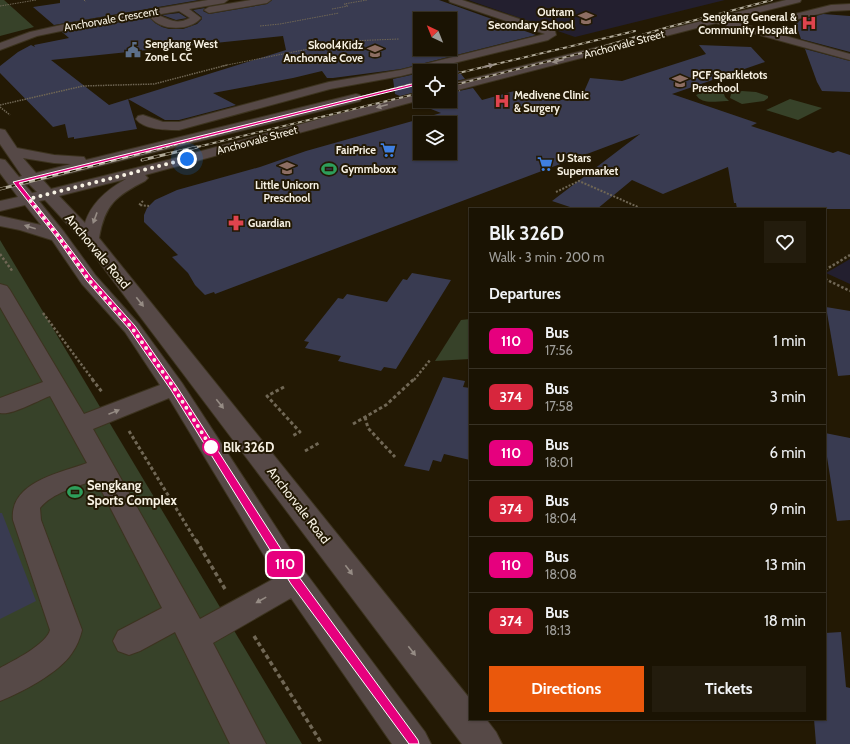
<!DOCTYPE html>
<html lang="en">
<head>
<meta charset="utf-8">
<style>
  :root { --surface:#1a1303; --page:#231c0d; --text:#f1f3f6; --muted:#9f9e9a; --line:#383225; --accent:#ea580c }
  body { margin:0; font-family:Cabin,sans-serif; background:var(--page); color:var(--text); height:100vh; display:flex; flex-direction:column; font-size:15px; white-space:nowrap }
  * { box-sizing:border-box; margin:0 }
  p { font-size:13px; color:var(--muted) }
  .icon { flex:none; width:22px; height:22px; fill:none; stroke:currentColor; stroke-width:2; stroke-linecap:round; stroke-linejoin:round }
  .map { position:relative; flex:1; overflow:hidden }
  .panel { position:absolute; left:469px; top:208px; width:357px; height:512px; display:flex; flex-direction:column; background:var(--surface); border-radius:0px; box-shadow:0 1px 3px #0004,0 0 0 1px var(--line) }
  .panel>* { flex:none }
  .badge { padding:0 8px; border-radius:6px; font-size:14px; line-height:26px }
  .needle { width:26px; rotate:317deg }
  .controls { position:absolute; left:413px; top:12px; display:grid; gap:8px }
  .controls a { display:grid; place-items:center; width:44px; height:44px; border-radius:0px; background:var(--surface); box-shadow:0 1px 3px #0004,0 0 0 1px var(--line); font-size:20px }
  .you { position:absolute; width:20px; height:20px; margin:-10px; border:3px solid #fff; border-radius:50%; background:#1a73e8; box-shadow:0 0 0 6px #1a73e833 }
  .map>.badge { position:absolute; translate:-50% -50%; box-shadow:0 0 0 2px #fff }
  h2 { padding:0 20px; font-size:15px; line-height:36px }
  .round { display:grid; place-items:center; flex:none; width:42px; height:42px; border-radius:0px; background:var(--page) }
  .head { display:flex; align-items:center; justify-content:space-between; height:68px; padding:0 20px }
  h1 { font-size:19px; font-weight:800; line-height:30px }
  .cta { display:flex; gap:8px; margin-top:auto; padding:8px 20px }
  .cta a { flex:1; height:46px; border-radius:0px; background:var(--accent); color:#fff; font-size:16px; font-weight:800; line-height:46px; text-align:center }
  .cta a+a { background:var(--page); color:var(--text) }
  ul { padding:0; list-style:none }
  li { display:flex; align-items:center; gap:12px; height:56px; padding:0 20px; border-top:1px solid var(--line) }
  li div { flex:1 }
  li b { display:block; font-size:15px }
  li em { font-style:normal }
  li .badge { min-width:44px; font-weight:700; text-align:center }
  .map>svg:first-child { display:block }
  .education { fill:#231f2f }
  .green { fill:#374229 }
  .building { fill:#393b51; fill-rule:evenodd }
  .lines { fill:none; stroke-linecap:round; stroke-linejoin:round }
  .minor-casing { stroke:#3c331f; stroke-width:2 }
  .path-far5 { stroke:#706755; stroke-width:1; stroke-dasharray:1.5 1; stroke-linecap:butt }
  .path-far4 { stroke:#706755; stroke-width:1.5; stroke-dasharray:1.5 1; stroke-linecap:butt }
  .path-far3 { stroke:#706755; stroke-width:2; stroke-dasharray:2 1.5; stroke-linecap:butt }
  .path-far2 { stroke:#706755; stroke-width:2.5; stroke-dasharray:2.5 2; stroke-linecap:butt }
  .path-far1 { stroke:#706755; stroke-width:3; stroke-dasharray:3.5 2.5; stroke-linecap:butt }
  .path { stroke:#706755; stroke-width:3.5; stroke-dasharray:4.5 3; stroke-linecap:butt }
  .minor { fill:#564947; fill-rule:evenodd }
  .rail-far1-casing { stroke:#b1aa99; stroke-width:2 }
  .rail-casing { stroke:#b1aa99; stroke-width:3 }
  .rail-far1 { stroke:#231904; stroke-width:1.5; stroke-dasharray:4; stroke-linecap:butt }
  .rail { stroke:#231904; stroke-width:2; stroke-dasharray:6; stroke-linecap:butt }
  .path-bridge { stroke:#706755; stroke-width:1.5; stroke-dasharray:1.5 1; stroke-linecap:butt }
  .oneway { fill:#968c85 }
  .line { fill:#e6007e; stroke:#fff }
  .walk { stroke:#f7f1e3; stroke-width:4; stroke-dasharray:0 7.2 }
  .stop-dot { fill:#fff; stroke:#e6007e; stroke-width:2 }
  .labels { text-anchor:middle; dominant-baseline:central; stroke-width:4; stroke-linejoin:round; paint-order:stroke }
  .far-poi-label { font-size:11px; font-weight:bold; fill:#f7f1e3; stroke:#231904; text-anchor:start }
  .far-street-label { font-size:11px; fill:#f7f1e3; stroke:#231904 }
  .street-label { font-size:13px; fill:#f7f1e3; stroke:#231904 }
  .stop-label { font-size:13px; font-weight:bold; fill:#f7f1e3; stroke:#231904; text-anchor:start }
  .poi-label { font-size:13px; font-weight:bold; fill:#f7f1e3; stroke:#231904; text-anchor:start }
</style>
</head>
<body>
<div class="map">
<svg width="850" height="744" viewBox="0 0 850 744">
  <rect width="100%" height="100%" fill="#231904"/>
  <g class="education">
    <polygon points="468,0 725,0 575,37"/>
    <polygon points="850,259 850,284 826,273"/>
  </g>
  <g class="green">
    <polygon points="0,0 4,0 34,27 0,36"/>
    <polygon points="742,91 756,92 768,96 768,98 764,101 742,104 730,98 731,94"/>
    <path d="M703 92 724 94 725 97 729 101C719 100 703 106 696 95Z"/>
    <polygon points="790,99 822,108 798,120 766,110"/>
    <polygon points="0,240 302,744 0,744"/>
    <polygon points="470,319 470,359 435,361 461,320"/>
  </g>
  <g class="building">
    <polygon points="60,0 199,0 54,25 33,7 60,3"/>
    <path d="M272 0H439L536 35 401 69 333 78H327L322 71 293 78 213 93 236 105 179 120H165L128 99 137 129 74 139V137L68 138 65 124 53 127 0 73V66L18 52 31 45 35 47 34 45 69 38 62 32 150 17 155 23 162 27 169 29H183L197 24 202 19V17L193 10 205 8 203 11 209 14 267 4ZM420 19H450V49H420ZM283 36 286 50 109 105 51 60Z"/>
    <polygon points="179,13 187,18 176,20 162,15"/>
    <polygon points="823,14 850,16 850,52 801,39 795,22"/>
    <path d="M699 45 751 47 765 62 672 94 757 123 751 126 833 153 838 151 850 155V209H737L736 203H734L728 167 663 194 632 180 597 209H576L552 201 640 134 215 294 214 292 205 295 195 285 188 273 172 257 178 255 144 222V215L147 208 155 200 177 190 260 167 306 151 441 113 416 103 421 101H450V93L473 88 482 100 518 90 535 97 546 94 561 100 583 94 590 78 622 81 706 54ZM420 123H450V153H420Z"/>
    <polygon points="805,49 850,61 850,92 822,91 817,82"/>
    <polygon points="454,65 465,79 450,82 450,71 428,71"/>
    <polygon points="420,73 420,91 400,96 395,94 393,79"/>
    <polygon points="412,273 451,280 396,369 384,367 381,371 338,361 341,356 305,348 309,342 304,341 338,298 343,299 347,294 387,302 403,279 407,280"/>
    <polygon points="826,307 850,311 850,375 838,376"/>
    <polygon points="443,377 465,381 463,387 470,388 470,460 444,454 441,462 433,460 429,471 404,466"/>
    <polygon points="825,433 850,438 850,520 837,521 825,444"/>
    <polygon points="0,513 2,513 36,601 0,619"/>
    <polygon points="841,632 846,687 850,688 850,744 816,744 814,719 825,719 825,633"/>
  </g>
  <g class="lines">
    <defs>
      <g id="minor">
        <path d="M208 0H228L224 3 189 9 201 18C190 31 162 31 151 18L156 15C169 18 175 26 190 18L179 11 61 31 37 36 0 50V43L30 32 61 25Z"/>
        <polygon points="251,0 271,0 267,3 209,13 204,10 209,7"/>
        <path d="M449 0H462L550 29 555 31 556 35 548 40 401 76 330 89 179 130C167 130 144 130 136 119L138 116 143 115 163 122H179L329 82 401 70 545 34 450 2Z"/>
        <polygon points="786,0 801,0 800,2 728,20 850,54 850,60 716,23 450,92 450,84"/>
        <polygon points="850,4 850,10 831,11 794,20 789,17 791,15 831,5"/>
        <path d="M420 92V100L145 175 148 178 145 181C116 196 105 204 99 238L470 699V719H486L496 732 502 744H462L84 242 45 200 39 201 64 232 96 276 139 324 182 383 305 572 425 732 431 744H392L291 598 213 643 266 744H230L175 632 140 651 129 655 118 651 113 641 118 631 162 608 96 480C78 486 52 493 40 508L41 520 82 630C80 638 77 646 72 653 59 673 22 692 0 701V668C13 661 47 644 50 630L13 520C9 482 60 473 87 463L50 396C39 400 11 416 0 413V398L43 382 0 307V284L7 286 10 290 84 414 160 385 125 332 82 284 52 240 20 230 0 226V216L41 225 25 205 0 211V201L18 197 0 173V159L5 160 19 177 22 176 0 144V129L5 130 17 148 54 155 84 157 86 160 356 94 360 95 362 98 360 101 43 180 51 189 168 160ZM23 158 54 163 71 164 36 173ZM126 179C108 189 91 203 85 223L59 196ZM29 184 37 192 32 193 25 185ZM169 398 277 577 200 619 93 429Z"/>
      </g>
    </defs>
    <use href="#minor" class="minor-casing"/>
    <g class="path-far5">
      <polyline points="84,0 86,2"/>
      <polyline points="0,6 36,0"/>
      <polyline points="332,9 348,6 344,4 367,0"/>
      <polyline points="260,26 280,24 339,13"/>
      <polyline points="450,33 456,32"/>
      <polyline points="222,66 349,41 399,39"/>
    </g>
    <g class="path-far4">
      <polyline points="0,105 83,86 154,84 227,65"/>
      <polyline points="0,107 10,115"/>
    </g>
    <g class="path-far3">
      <polyline points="556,192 579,181 638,207"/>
      <polyline points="143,201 139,205 149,206"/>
    </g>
    <g class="path-far2">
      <polyline points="0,254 13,272"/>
      <polyline points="825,270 850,255"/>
      <polyline points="825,279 850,291"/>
      <polyline points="43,313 93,380"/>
      <polyline points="414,380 430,360"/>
    </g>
    <g class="path-far1">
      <polyline points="92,379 102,392"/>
      <polyline points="284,387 267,396 300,432 292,436"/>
      <polyline points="365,417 368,428 395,457"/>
      <polyline points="353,424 386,405 414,379"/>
      <polyline points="129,431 196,541"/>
      <polyline points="305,451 319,443"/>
    </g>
    <g class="path">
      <polyline points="196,540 225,589"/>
      <polyline points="254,636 322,744"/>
    </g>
    <use href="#minor" class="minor"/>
    <defs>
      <g id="rail-far1">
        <polyline points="450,75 635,31"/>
        <polyline points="450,86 582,53 665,28 772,0"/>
        <polyline points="162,148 420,82"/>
        <polyline points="193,148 420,93"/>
      </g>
      <g id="rail">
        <polyline points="142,160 197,147"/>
        <polyline points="0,189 166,147"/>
      </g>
    </defs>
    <use href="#rail-far1" class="rail-far1-casing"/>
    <use href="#rail" class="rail-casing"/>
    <use href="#rail-far1" class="rail-far1"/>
    <use href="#rail" class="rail"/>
    <polyline class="path-bridge" points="452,88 460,91"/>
  </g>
  <defs><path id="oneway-solid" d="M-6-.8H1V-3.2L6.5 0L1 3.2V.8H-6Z"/></defs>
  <g class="oneway">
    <use href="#oneway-solid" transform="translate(558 61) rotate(166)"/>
    <use href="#oneway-solid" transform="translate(488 66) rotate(-14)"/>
    <use href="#oneway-solid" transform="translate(382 106) rotate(165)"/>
    <use href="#oneway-solid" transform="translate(95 218) rotate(110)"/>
    <use href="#oneway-solid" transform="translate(30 227) rotate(-163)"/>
    <use href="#oneway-solid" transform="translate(140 302) rotate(52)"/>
    <use href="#oneway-solid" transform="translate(220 404) rotate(52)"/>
    <use href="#oneway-solid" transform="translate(114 412) rotate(-22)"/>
    <use href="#oneway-solid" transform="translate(349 570) rotate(53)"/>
    <use href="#oneway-solid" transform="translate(261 600) rotate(151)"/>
    <use href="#oneway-solid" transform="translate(412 651) rotate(52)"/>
  </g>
  <polygon class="line" points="420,82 421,84 19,183 60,235 92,278 135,326 177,387 299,577 418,740 419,744 409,744 291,584 171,390 129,329 87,281 56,237 13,182"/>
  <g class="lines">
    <polyline class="walk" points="187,159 29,199 58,236 89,280 132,328 174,388 214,452 211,447"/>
  </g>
  <defs>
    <symbol id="school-bare" viewBox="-9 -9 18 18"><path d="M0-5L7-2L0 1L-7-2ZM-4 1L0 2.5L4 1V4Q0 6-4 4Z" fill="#8d6e63" stroke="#231904" stroke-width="2.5" paint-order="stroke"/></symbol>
    <symbol id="hospital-bare" viewBox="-9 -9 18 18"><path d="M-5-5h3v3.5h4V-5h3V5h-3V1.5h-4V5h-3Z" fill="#e0444e" stroke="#231904" stroke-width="2.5" paint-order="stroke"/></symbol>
    <symbol id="civic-bare" viewBox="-9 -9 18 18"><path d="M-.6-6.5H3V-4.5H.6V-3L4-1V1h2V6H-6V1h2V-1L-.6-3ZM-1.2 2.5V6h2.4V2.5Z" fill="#5c6f8a" stroke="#231904" stroke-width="2.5" paint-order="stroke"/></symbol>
    <symbol id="supermarket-bare" viewBox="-9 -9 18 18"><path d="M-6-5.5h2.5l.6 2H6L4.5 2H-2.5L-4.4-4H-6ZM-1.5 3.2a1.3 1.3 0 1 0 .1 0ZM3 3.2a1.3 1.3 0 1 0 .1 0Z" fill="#3f7fe0" stroke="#231904" stroke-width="2.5" paint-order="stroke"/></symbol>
    <symbol id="stadium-bare" viewBox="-9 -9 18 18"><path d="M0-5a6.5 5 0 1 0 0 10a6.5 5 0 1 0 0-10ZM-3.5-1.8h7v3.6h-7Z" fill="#2e9e5b" stroke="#231904" stroke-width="2.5" paint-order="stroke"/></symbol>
    <symbol id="pharmacy-bare" viewBox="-9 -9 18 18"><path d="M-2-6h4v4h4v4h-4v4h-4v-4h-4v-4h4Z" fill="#e0444e" stroke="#231904" stroke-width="2.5" paint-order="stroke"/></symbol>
  </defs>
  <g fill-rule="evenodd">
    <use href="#school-bare" x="575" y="7" width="22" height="22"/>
    <use href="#hospital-bare" x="798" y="12" width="22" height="22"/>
    <use href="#civic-bare" x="122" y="39" width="22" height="22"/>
    <use href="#school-bare" x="364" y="40" width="22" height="22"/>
    <use href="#school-bare" x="669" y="70" width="22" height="22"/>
    <use href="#hospital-bare" x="491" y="90" width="22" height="22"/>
    <use href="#supermarket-bare" x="377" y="139" width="22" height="22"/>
    <use href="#supermarket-bare" x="534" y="153" width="22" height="22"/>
    <use href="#school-bare" x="276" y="157" width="22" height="22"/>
    <use href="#stadium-bare" x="318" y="158" width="22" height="22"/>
    <use href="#pharmacy-bare" x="225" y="212" width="22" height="22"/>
    <use href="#stadium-bare" x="64" y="481" width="22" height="22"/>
  </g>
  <circle class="stop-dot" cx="211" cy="447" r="8"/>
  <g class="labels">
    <g class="far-poi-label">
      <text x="574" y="12" text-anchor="end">Outram<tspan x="574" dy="13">Secondary School</tspan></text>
      <text x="797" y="17" text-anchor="end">Sengkang General &amp;<tspan x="797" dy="13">Community Hospital</tspan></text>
      <text x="145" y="44">Sengkang West<tspan x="145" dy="13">Zone L CC</tspan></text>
      <text x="363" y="45" text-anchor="end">Skool4Kidz<tspan x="363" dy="13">Anchorvale Cove</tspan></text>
      <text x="692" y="75">PCF Sparkletots<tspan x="692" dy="13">Preschool</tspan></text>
      <text x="514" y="95">Medivene Clinic<tspan x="514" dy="13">&amp; Surgery</tspan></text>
      <text x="376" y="150" text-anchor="end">FairPrice</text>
      <text x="557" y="158">U Stars<tspan x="557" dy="13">Supermarket</tspan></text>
      <text x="341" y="169">Gymmboxx</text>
      <text x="287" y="185" text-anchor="middle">Little Unicorn<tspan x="287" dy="13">Preschool</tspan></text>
      <text x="248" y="223">Guardian</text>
    </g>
    <g class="far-street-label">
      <text transform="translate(111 19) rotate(-10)">Anchorvale Crescent</text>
      <text transform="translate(624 44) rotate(-15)">Anchorvale Street</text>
      <text transform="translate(257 140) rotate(-15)">Anchorvale Street</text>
    </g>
    <g class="street-label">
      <text transform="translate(98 251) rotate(50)">Anchorvale Road</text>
      <text transform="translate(299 505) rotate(52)">Anchorvale Road</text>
    </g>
    <g class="stop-label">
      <text x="223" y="447">Blk 326D</text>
    </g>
    <g class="poi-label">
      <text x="87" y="485">Sengkang<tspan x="87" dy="15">Sports Complex</tspan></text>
    </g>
  </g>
</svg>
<div class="controls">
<a><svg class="needle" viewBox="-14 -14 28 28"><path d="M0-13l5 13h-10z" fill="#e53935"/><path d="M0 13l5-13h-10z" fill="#9f9e9a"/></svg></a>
<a><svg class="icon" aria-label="locate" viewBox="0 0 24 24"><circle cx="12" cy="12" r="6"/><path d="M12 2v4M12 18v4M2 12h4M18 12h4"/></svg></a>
<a><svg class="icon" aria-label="layers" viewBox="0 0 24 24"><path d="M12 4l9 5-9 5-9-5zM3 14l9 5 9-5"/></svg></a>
</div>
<div class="you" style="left:187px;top:159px"></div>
<b class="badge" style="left:285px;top:564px;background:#e6007e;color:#fff">110</b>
<section class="panel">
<div class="head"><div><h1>Blk 326D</h1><p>Walk · 3 min · 200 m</p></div><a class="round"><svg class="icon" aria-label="heart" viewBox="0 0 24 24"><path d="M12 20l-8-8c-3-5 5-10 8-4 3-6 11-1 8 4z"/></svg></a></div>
<h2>Departures</h2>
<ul>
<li><span class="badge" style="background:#e6007e;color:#fff">110</span><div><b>Bus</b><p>17:56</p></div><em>1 min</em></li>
<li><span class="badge" style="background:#d7263d;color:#fff">374</span><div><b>Bus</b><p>17:58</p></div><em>3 min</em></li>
<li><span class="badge" style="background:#e6007e;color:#fff">110</span><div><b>Bus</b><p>18:01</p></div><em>6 min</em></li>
<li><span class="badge" style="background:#d7263d;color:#fff">374</span><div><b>Bus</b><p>18:04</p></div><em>9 min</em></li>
<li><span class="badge" style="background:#e6007e;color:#fff">110</span><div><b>Bus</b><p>18:08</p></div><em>13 min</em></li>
<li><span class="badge" style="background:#d7263d;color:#fff">374</span><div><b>Bus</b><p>18:13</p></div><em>18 min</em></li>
</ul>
<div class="cta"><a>Directions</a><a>Tickets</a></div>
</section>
</div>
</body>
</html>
